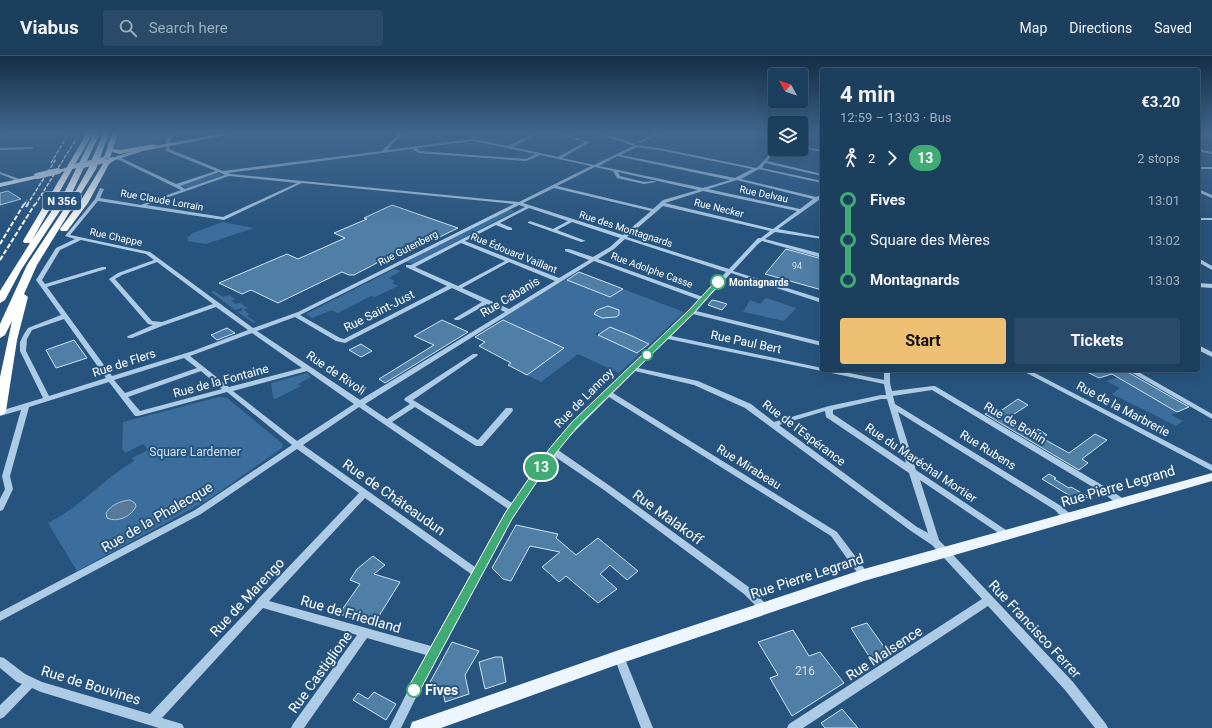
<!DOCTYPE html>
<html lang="en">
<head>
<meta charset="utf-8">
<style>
  :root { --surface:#1d3f5e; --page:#2a4a67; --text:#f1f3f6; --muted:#a0afbc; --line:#3b5873; --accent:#edc073 }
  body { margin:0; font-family:Roboto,sans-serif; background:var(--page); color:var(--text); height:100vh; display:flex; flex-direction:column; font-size:15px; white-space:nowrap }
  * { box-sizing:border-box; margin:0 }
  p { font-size:13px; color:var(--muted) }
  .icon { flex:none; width:22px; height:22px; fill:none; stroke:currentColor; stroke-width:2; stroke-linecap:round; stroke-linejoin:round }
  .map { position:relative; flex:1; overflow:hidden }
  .panel { position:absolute; left:820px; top:12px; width:380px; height:304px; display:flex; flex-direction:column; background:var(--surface); border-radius:4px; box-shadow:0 4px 16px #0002,0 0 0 1px var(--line) }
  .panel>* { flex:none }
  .badge { padding:0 8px; border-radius:13px; font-size:14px; line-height:26px }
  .needle { width:26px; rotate:310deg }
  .controls { position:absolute; left:768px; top:12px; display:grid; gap:8px }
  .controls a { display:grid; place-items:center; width:40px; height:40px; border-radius:4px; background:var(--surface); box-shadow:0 4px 16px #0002,0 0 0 1px var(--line); font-size:20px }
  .map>.badge { position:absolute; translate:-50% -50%; box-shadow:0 0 0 2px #fff }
  .legs { display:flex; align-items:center; gap:6px; height:44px; padding:0 20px; font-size:13px }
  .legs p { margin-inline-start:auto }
  .overview { display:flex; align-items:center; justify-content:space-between; height:68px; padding:0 20px }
  h1 { font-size:22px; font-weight:700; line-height:30px }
  .action { display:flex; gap:8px; margin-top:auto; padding:8px 20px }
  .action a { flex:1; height:46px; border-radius:4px; background:var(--accent); color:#111; font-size:16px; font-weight:700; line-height:46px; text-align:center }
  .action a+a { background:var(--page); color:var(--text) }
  ul { padding:0 20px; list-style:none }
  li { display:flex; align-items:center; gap:14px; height:40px; font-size:15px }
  li i { display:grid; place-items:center; width:6px; height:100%; margin:0 5px; background:currentColor }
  li i::after { content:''; width:10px; height:10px; margin:-5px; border:3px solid; border-radius:50%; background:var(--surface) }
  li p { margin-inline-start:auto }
  li:first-child i { background:linear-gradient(#0000 50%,currentColor 0) }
  li:last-child i { background:linear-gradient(currentColor 50%,#0000 0) }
  header { display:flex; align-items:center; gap:24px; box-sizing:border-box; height:56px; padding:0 20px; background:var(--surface); border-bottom:1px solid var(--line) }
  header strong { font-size:19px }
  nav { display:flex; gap:22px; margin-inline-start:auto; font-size:14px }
  .search { width:280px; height:36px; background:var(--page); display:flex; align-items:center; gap:10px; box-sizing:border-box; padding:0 14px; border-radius:4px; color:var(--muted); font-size:15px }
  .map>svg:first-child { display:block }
  .green { fill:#3b6e9c }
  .water { fill:#587997; stroke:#a2c7e6 }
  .building { fill:#4f7ea7; stroke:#d0e3f4 }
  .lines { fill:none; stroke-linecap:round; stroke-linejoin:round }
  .minor { fill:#adcbe5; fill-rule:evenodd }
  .major { fill:#edf5fd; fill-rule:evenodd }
  .highway { fill:#fff; fill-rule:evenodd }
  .rail-far1 { stroke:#fff; stroke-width:1.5; stroke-dasharray:4 1.5; stroke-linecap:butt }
  .rail { stroke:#fff; stroke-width:2; stroke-dasharray:5 2; stroke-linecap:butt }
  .major-bridge { stroke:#edf5fd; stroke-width:6 }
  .line-1 { fill:#40ab75; stroke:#fff }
  .stop-1-dot { fill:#fff; stroke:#40ab75; stroke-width:2 }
  .labels { text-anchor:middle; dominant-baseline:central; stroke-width:4; stroke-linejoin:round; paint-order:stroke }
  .far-number-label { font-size:9px; fill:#d3dfe9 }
  .far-street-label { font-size:10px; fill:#fff; stroke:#27547e }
  .far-stop-label { font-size:10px; font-weight:bold; fill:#fff; stroke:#27547e; text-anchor:start }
  .shield { fill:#27547e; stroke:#beccd8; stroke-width:1 }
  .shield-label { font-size:11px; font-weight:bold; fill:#fff }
  .street-label { font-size:12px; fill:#fff; stroke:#27547e }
  .park-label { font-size:12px; fill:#d0e3f4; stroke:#27547e }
  .near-number-label { font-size:12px; fill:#d3dfe9 }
  .near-street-label { font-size:14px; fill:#fff; stroke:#27547e }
  .near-stop-label { font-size:14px; font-weight:bold; fill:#fff; stroke:#27547e; text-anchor:start }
</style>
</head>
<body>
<header>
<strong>Viabus</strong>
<div class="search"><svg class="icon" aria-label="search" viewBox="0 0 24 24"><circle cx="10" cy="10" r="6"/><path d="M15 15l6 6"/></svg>Search here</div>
<nav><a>Map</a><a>Directions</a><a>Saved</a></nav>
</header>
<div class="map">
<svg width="1212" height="672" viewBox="0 0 1212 672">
  <rect width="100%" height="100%" fill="#27547e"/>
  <g class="green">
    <path d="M118 77H171C156 84 130 99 114 93Z"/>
    <polygon points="216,117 223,119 188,132 180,130"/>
    <polygon points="508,153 515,155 413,208 406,206"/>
    <polygon points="223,166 254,172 206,188 188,185 188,181 193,177"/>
    <polygon points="394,213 401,215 389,222 395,225 392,227 398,230 375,241 371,240 338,257 332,254 312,262 306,258"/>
    <polygon points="566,223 610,241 623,233 684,256 650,288 610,271 601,277 598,276 595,278 640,298 619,317 578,298 541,326 527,319 563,291 501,263"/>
    <polygon points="214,235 223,241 229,239 235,243 231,245 236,248 240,247 248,252 244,254 249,258 247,260 256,266 253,267 238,256 243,254 241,252 235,254 211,236"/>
    <polygon points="766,242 796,252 784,265 743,256 750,244 760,248"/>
    <polygon points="307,317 311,321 298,328 301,330 275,343 273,341 271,327"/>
    <polygon points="1117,321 1177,356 1171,359 1183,365 1176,370 1112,338 1120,332 1106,325"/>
    <path d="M219 341 227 342 283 388 282 392 208 444 77 515 48 467C82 450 102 424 134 405L132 402 148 394 143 388 125 397 122 393 123 366Z"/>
  </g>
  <path class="water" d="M130 444 135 447 136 450C132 460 118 467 107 462L106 457C111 449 120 445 130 444Z"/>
  <g class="building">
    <polygon points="8,135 21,143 0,149 0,137"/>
    <polygon points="392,149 458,172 399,201 394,199 390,200 354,219 349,219 342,216 278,247 251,234 242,238 219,227 287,198 298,203 345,182 334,177 367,163 364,162"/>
    <polygon points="786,193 822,203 822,234 765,218"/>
    <polygon points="579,216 613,229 623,233 610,241 567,224"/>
    <polygon points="712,244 717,245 727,248 722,254 708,249"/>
    <polygon points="608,250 619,254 619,259 616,261 602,262 594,258 597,254"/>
    <polygon points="442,264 468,276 385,327 379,323 434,289 414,280"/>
    <polygon points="503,264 538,280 564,292 527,319 508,309 511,307 479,290 485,286 475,281"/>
    <polygon points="610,271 632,280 649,288 637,297 598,279"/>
    <polygon points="227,272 235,277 217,284 211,279"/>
    <polygon points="74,284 87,302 56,312 46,294"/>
    <polygon points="361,288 372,295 361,301 349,294"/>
    <polygon points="1083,314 1124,314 1189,351 1177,356 1112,318 1099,322"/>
    <polygon points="1018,343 1028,349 1005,364 1031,378 1038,373 1047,379 1042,382 1069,397 1095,378 1107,384 1082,403 1088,407 1079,414 985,358 994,353 999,356"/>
    <polygon points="1049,418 1056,422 1054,423 1069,432 1071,431 1089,441 1077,444 1042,423"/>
    <polygon points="516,469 558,478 556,482 576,499 598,482 638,515 627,524 610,509 600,518 617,533 598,547 566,520 559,526 542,511 560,496 530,490 511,525 503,523 492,512"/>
    <polygon points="373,500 385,509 374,518 400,526 374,568 339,558 360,528 350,524 357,513"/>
    <polygon points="867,567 889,598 874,608 851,572"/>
    <polygon points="793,574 809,600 820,596 844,627 792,660 770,622 778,619 758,586"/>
    <polygon points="452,586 479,595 465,619 469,638 445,646 442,631 429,628"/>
    <polygon points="495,601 502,601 506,626 485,633 479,606"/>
    <polygon points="374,636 396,648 386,664 353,644 358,637 368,643"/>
    <polygon points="842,653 858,672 825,672 821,667"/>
  </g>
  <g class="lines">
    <g class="minor">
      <polygon points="0,77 4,77 0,80"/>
      <path d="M172 77H177L171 81 169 93 223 115 382 95 399 77H413L402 78 387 94 474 83 508 90 535 77H540L513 91 558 101 585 86 564 80 569 77H574L569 80 590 86 562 102 594 109 633 90 626 87 594 77H601L628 85 636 89 659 92 756 112 759 110 775 92V93H777L767 105 822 118V120L765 107 762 112 822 125V127L759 113 741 123 816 141 822 138V141L819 144 778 173 822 181V183L775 176 765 183 822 198V202L762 185 757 189 733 215 822 243V247L731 217 696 255 822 286V290L693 258 671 280 822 312V314H834L884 324V314H890V327L892 335 933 330H935L1112 435 1125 444 1126 446 1125 448C1118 450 1111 443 1106 439L932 334 893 340 895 348 1061 450 1073 460 1074 462 1073 464C1066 467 1060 459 1055 454L898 356 916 414 1009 476 1010 478 1009 480 1006 482 1003 480 920 424 939 484 1073 626 1106 668 1108 672H1095L1065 634 988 550 803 672H787L789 668 982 543 932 489 911 475 745 352 694 329 635 315 613 337 837 476 867 516 869 519 867 522 864 523 861 522 831 480 609 341 564 386 558 394 610 430 750 532 767 549 769 552 767 555 764 556 761 555 744 538 604 434 554 400 511 462 437 599 401 672H389L426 599 367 582 304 672H291L293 668 357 579 263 552 162 662 182 668 184 672H159L41 636 32 632 4 661 0 663V649L22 628 17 626 0 612V601L4 602 25 618 42 626 150 658 255 547 257 544 258 543 359 437 297 393 201 458 0 565V556L195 454 292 389 227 336 138 360H135L109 326 29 351 10 420 13 433 3 454 0 455V443L5 433 2 420 21 354 0 360V355L43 342 20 295V286L24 278 28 272 61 259 36 224 56 192 75 183 65 180 95 143 100 132 104 133 100 142 141 149 181 134 117 103V101H119L176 128 216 115 166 95 167 81ZM474 85 536 98 526 103 419 95 417 92ZM637 91 659 94 752 113 735 122 621 99ZM413 93 418 97 526 105 540 99 591 110 519 146 231 118 228 117ZM617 100 730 124 703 132 599 110ZM595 111 613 115 617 122 644 128 656 126 654 125 644 126 620 120 618 116 698 134 663 144 653 153 557 130ZM219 116 225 119 185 133 180 130ZM229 120 297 127 223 161 146 149ZM737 124 813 143 800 153 708 133ZM302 127 514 148 298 256 253 272 150 196 70 179 98 145 224 164ZM554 132 651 155 623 179 523 147ZM703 135 797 155 773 173 665 147ZM519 149 525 151 411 209H406V211L447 230 344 283 340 282 300 259ZM663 150 766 174 770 175 761 182H758L729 213 627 181ZM529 152 568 165 553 173 530 165 528 166V167L581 186 586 185 557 174 572 166 620 182 610 191 593 201 569 193H565V195L589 204 559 222 465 185 496 169 508 174H512V172L500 167ZM625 183 726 216 703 241 598 203 614 193ZM81 184 146 198 154 204 118 217 109 223 148 268 153 269 128 280 127 281 128 282H132L162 270 216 251 248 274 193 295 112 320 47 231 106 213V211H102L45 228 42 224 60 194ZM461 187 505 205 458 230 415 211ZM594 205 700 244 558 382 512 447 392 366 415 351 476 390H482L512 356 513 354 512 352H506L478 384 413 344 477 300 478 299 477 298H473L405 342 404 344 410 348 387 363 365 348ZM157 206 213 248 162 266 152 265 115 223 122 219ZM509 206 555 225 509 253 462 232ZM452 232 482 246 455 262 454 263 455 264H459L487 248 505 256 360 344 257 275 295 261 336 285 345 287ZM64 263 106 322 49 340 26 295 27 283 32 274ZM252 277 302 312 229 331 190 300ZM668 283 884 328 886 339H881L829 350 774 366 751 348 698 325 638 312ZM184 302 197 312 125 337 114 324ZM201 315 222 333 140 355 128 341ZM307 315 354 348 297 385 233 335ZM881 343H887L906 407 833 358V354ZM359 351 508 453 475 511 303 389ZM825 355 826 361 909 417 928 477 917 471 779 369ZM365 442 471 518 431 590 269 545Z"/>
      <polygon points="657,77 663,77 640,87 637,86"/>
      <polygon points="801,90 822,94 822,96 801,92"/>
      <polygon points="32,91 34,92 33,93 0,94 0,92"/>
      <polygon points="1198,93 1212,96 1212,98 1198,95"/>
      <rect x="1198" y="111" width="14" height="2"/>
      <polygon points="0,116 22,124 23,125 20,126 0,118"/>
      <polygon points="1198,133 1212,139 1212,142 1198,136"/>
      <rect x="1198" y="162" width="14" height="2"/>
      <polygon points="1198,202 1212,210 1212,214 1198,206"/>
      <polygon points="1198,227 1212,228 1212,232 1198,231"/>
      <polygon points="1198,289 1212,296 1212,301 1198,294"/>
      <polygon points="1021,314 1029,314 1212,409 1212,415"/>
      <polygon points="1127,314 1135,314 1212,358 1212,363"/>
      <polygon points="619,596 623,598 653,672 641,672 614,601 615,598"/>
    </g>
    <g class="major">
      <polygon points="226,77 238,77 143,95 103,108 100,106 142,92"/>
      <polygon points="78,108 80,109 80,111 58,117 55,115"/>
      <polygon points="37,119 39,120 39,122 0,131 0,127"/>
      <polygon points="1212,417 1212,425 864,525 619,608 441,672 410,672 412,666 418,664 619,594 864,513"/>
    </g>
    <g class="highway">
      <polygon points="87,77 93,77 32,184 65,135 94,77 100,77 73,135 21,214 5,244 0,247 0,235 30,187 24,187 23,185"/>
      <polygon points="103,77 109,77 96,113 37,209 24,238 28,241 17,284 6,355 4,358 0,359 0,321 12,265 5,279 0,282 0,268 27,209 74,138 88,113"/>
      <polygon points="112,77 118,77 113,93 120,94 154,88 157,90 120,98 112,96 110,102 113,101 116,103 109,108 88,147 67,175 61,175 60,173 80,146 104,106 109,103 104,101"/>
    </g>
    <g class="rail-far1">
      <polyline points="51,107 69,77"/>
      <polyline points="24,149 27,144"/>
      <polyline points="27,149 56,103"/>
      <polyline points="35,149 80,77"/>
    </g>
    <g class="rail">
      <polyline points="26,151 28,148"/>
      <polyline points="0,188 24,148"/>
      <polyline points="0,204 35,148"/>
    </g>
    <g class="major-bridge">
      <polyline points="78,110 104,104"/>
      <polyline points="37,120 58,115"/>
    </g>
  </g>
  <linearGradient id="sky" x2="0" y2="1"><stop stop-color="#152e45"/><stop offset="0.45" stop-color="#41678f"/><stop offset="1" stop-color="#41678f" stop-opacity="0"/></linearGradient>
  <rect width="1212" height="171" fill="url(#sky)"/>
  <polygon class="line-1" points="716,225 721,226 694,257 578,370 556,397 512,463 418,638 414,640 409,638 408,634 409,630 505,457 550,392 572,366 689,254"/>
  <g class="stop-1-dot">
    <circle cx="718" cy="226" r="7"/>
    <circle cx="647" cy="299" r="5"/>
    <circle cx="414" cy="634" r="7"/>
  </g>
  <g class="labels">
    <g class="far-number-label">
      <text x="797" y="210">94</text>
    </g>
    <g class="far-street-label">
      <text transform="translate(764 138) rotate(12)">Rue Delvau</text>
      <text transform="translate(162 144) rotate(10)">Rue Claude Lorrain</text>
      <text transform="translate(719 152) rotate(14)">Rue Necker</text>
      <text transform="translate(626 173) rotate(18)">Rue des Montagnards</text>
      <text transform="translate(116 181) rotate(12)">Rue Chappe</text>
      <text transform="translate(408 192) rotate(-27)">Rue Gutenberg</text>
      <text transform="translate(514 197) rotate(22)">Rue Édouard Vaillant</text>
      <text transform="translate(652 214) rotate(20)">Rue Adolphe Casse</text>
    </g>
    <g class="far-stop-label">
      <text x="729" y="226">Montagnards</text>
    </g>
    <rect class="shield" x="43" y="136" width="38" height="18" rx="3"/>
    <g class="shield-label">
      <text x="62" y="145">N 356</text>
    </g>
    <g class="street-label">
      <text transform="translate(510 241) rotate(-31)">Rue Cabanis</text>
      <text transform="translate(379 255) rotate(-27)">Rue Saint-Just</text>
      <text transform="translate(746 286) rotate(12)">Rue Paul Bert</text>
      <text transform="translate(124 307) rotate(-18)">Rue de Flers</text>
      <text transform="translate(336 317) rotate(34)">Rue de Rivoli</text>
      <text transform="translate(221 325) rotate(-15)">Rue de la Fontaine</text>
      <text transform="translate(584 342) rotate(-45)">Rue de Lannoy</text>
      <text transform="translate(1123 353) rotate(28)">Rue de la Marbrerie</text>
      <text transform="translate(1015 367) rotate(31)">Rue de Bohin</text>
      <text transform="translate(804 377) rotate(37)">Rue de l'Espérance</text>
      <text transform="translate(988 394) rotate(32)">Rue Rubens</text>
      <text transform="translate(921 407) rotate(34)">Rue du Maréchal Mortier</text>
      <text transform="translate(749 411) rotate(32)">Rue Mirabeau</text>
    </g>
    <g class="park-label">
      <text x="195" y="396">Square Lardemer</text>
    </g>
    <g class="near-number-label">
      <text x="805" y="615">216</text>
    </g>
    <g class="near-street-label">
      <text transform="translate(1118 430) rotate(-16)">Rue Pierre Legrand</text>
      <text transform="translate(394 441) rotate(35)">Rue de Châteaudun</text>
      <text transform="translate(157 461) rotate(-30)">Rue de la Phalecque</text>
      <text transform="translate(668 461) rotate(36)">Rue Malakoff</text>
      <text transform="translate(807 520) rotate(-18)">Rue Pierre Legrand</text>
      <text transform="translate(247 541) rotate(-47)">Rue de Marengo</text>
      <text transform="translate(351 558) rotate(16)">Rue de Friedland</text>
      <text transform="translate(1035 573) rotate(47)">Rue Francisco Ferrer</text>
      <text transform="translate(884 597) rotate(-33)">Rue Malsence</text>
      <text transform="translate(320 616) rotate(-54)">Rue Castiglione</text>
      <text transform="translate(91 629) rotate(17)">Rue de Bouvines</text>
    </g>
    <g class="near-stop-label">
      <text x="425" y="634">Fives</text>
    </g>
  </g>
</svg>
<div class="controls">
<a><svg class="needle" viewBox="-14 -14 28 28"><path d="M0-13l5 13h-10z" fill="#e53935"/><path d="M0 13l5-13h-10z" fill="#a0afbc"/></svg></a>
<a><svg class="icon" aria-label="layers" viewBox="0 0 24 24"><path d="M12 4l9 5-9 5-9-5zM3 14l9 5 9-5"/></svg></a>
</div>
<b class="badge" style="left:541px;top:411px;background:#40ab75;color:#fff">13</b>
<section class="panel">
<div class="overview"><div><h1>4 min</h1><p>12:59 – 13:03 · Bus</p></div><b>€3.20</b></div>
<div class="legs"><svg class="icon" aria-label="walk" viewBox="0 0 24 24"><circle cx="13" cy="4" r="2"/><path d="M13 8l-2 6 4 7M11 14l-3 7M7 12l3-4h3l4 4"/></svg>2<svg class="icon" aria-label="forward" viewBox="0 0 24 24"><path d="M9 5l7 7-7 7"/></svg><b class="badge" style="background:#40ab75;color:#fff">13</b><p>2 stops</p></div>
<ul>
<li><i style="color:#40ab75"></i><b>Fives</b><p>13:01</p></li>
<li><i style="color:#40ab75"></i><span>Square des Mères</span><p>13:02</p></li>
<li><i style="color:#40ab75"></i><b>Montagnards</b><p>13:03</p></li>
</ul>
<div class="action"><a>Start</a><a>Tickets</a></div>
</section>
</div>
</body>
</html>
